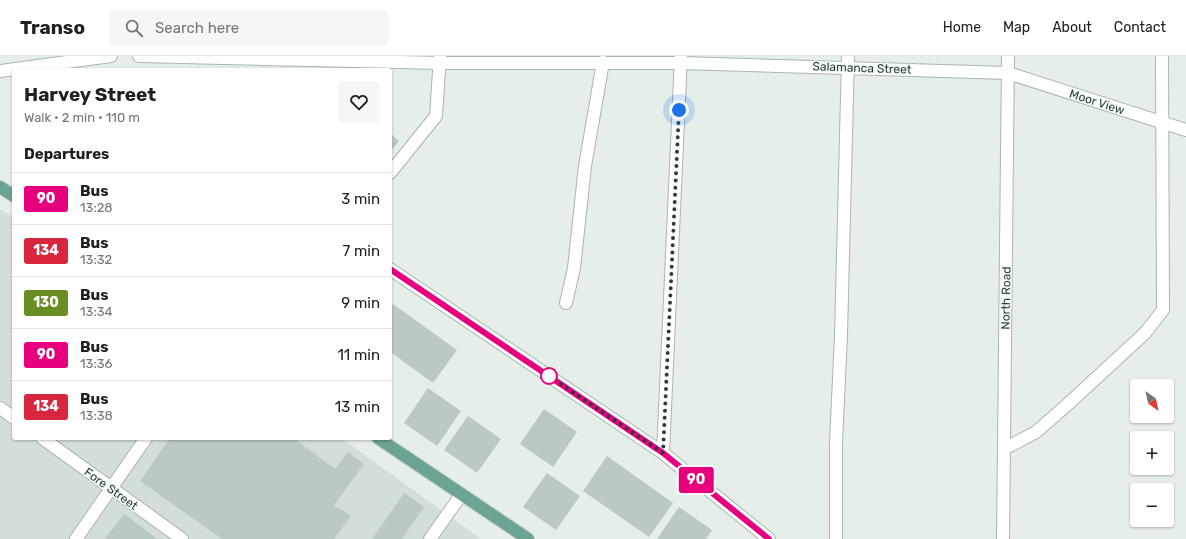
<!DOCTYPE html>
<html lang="en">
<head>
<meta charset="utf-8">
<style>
  :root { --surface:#fff; --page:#f6f6f6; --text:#202124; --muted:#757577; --line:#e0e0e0 }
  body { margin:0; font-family:Rubik,sans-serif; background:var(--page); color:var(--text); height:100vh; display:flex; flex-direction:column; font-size:15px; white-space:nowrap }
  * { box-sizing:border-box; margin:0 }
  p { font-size:13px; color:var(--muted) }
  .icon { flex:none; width:22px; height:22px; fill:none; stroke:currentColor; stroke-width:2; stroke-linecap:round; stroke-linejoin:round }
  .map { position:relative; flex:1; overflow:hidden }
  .side { position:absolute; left:12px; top:12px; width:380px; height:372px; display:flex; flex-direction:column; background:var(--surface); border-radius:4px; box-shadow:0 1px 3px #0004 }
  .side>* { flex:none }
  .badge { padding:0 8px; border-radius:3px; font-size:14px; line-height:26px }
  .needle { width:26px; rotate:147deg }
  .buttons { position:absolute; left:1130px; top:323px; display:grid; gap:8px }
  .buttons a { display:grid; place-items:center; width:44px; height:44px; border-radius:4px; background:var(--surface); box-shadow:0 1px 3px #0004; font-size:20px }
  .you { position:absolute; width:20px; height:20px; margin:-10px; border:3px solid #fff; border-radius:50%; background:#1a73e8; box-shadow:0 0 0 6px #1a73e833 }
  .map>.badge { position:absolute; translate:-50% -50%; box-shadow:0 0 0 2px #fff }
  h2 { padding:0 12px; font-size:15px; line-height:36px }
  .round { display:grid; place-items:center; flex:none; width:42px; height:42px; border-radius:4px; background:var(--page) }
  .summary { display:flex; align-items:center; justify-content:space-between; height:68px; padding:0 12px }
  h1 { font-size:19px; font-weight:700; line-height:30px }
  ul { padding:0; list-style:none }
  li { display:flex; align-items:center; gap:12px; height:52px; padding:0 12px; border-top:1px solid var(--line) }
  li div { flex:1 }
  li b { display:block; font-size:15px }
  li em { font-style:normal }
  li .badge { min-width:44px; font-weight:700; text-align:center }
  header { display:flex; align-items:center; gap:24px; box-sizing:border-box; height:56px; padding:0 20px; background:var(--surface); border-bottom:1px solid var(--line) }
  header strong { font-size:19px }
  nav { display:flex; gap:22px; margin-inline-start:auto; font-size:14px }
  .search { width:280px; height:36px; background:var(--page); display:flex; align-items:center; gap:10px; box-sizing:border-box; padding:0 14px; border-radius:4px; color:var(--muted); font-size:15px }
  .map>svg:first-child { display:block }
  .built { fill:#d4ded9 }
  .building { fill:#bbc9c3 }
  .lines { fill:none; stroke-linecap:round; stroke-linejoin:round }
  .lane-casing { stroke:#a8b6b1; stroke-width:14 }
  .street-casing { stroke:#a8b6b1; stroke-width:14 }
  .primary-casing { stroke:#c2cac8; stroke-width:14 }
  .lane { stroke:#fff; stroke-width:12 }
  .street { stroke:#fff; stroke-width:12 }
  .primary { stroke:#6ba395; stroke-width:12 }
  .line-casing { stroke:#fff; stroke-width:9 }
  .line { stroke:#e6007e; stroke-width:6 }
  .walk { stroke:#254039; stroke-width:4; stroke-dasharray:0 7.2 }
  .stop-dot { fill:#fff; stroke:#e6007e; stroke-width:2 }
  .labels { text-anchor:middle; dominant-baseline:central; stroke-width:3; stroke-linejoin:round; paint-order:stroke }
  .street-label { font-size:12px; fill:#254039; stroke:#f6fbf8 }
</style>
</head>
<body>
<header>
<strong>Transo</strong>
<div class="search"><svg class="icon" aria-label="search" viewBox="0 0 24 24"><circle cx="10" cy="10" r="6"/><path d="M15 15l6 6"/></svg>Search here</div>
<nav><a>Home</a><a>Map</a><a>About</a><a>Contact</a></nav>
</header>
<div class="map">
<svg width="1186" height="483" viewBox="0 0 1186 483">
  <rect width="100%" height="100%" fill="#e6eeea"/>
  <polygon class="built" points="0,153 14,162 14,382 341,382 481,483 0,483"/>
  <g class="building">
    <polygon points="390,77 399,85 390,96"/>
    <polygon points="393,248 457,294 433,327 390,296 390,252"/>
    <polygon points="428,332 461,355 437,390 404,367"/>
    <polygon points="544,353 577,376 553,411 520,388"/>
    <polygon points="468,360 501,383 477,417 444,394"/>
    <polygon points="170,382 293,382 335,413 348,396 364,408 334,449 351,460 334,483 222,483 140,425"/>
    <polygon points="607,400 673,447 649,481 583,435"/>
    <polygon points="547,417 580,440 556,474 523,451"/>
    <polygon points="404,437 424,451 402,483 372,483"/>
    <polygon points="679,451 712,474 706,483 657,483"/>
    <polygon points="124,458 140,470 157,483 105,483"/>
  </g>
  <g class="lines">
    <defs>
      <g id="lane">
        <polyline points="566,247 574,212 585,110 603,6"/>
        <polyline points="1004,393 1036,376 1067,349 1145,277 1163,254 1162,0"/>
        <polyline points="836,483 836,387 841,279 848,0"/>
      </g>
      <g id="street">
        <polyline points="139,0 440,7 681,7 1008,17 1186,74"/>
        <polyline points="0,15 111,0"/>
        <polyline points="390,117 436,60 440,0"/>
        <polyline points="390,213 663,397 769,483"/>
        <polyline points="0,352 14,362"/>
        <polyline points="42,382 182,483"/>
        <polyline points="663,397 681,0"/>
        <polyline points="76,483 146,382"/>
        <polyline points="430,483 461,439"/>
        <polyline points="1003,483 1008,0"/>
      </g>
      <g id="primary">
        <polyline points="0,131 14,140"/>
        <polyline points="378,382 528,483"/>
      </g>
    </defs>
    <use href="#lane" class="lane-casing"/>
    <use href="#street" class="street-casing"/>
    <use href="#primary" class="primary-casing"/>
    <use href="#lane" class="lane"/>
    <use href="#street" class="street"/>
    <use href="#primary" class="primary"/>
  </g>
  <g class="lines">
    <defs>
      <polyline id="line" points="390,213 663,397 769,483"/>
    </defs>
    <use href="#line" class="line-casing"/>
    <use href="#line" class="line"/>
    <polyline class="walk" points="549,320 546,318 663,397 679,54"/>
  </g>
  <circle class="stop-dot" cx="549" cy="320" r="8"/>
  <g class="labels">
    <g class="street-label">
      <text transform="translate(862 12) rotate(2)">Salamanca Street</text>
      <text transform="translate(1097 46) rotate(18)">Moor View</text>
      <text transform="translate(1006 242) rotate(-89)">North Road</text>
      <text transform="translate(111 433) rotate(36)">Fore Street</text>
    </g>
  </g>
</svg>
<div class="buttons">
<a><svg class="needle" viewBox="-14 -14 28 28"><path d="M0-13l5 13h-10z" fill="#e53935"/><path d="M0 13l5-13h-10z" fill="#757577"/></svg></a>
<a>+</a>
<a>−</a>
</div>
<div class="you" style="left:679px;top:54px"></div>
<b class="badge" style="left:696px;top:424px;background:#e6007e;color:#fff">90</b>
<section class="side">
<div class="summary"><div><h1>Harvey Street</h1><p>Walk · 2 min · 110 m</p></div><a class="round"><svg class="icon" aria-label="heart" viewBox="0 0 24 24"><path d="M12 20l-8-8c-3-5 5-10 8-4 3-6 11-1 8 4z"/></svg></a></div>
<h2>Departures</h2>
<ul>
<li><span class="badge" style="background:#e6007e;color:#fff">90</span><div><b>Bus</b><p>13:28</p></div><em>3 min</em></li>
<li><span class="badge" style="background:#d7263d;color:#fff">134</span><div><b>Bus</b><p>13:32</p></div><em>7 min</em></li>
<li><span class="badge" style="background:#6b8e23;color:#fff">130</span><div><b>Bus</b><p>13:34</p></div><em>9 min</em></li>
<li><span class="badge" style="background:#e6007e;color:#fff">90</span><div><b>Bus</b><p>13:36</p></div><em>11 min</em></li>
<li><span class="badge" style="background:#d7263d;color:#fff">134</span><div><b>Bus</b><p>13:38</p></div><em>13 min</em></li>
</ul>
</section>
</div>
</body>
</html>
